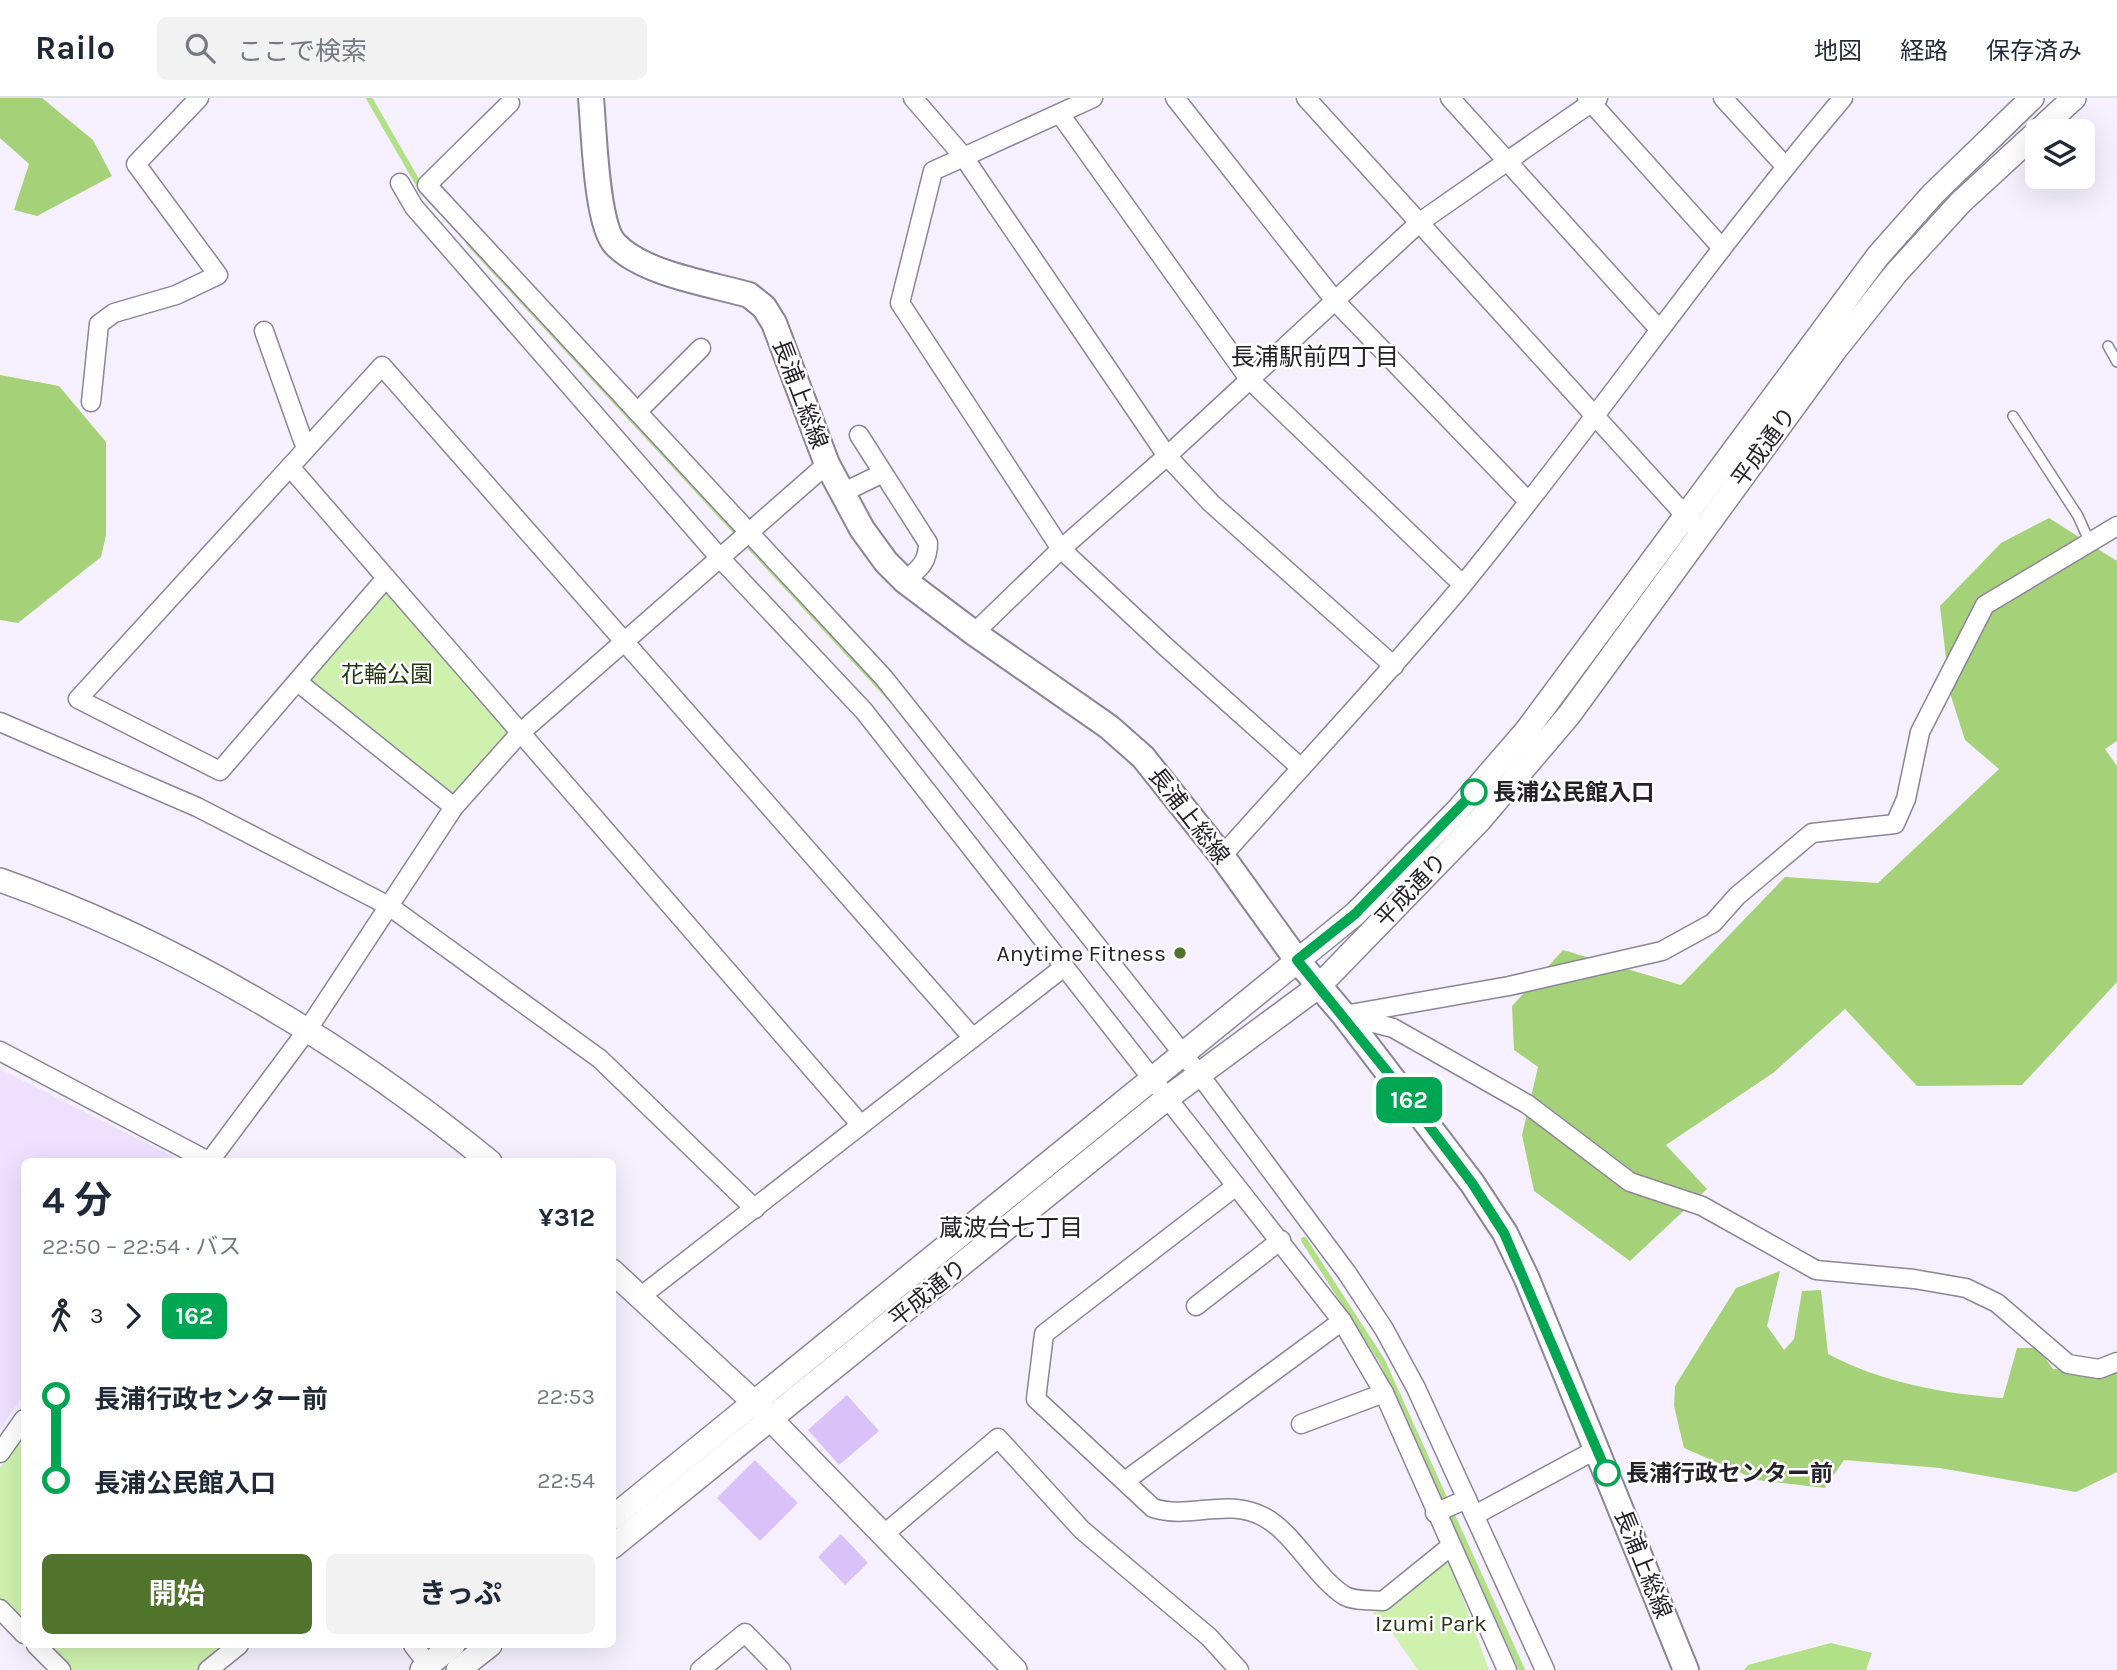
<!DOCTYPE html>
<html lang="ja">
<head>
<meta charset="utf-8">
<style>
  :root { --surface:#fff; --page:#f2f2f3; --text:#1f2937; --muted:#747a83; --line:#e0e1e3; --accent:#51742c }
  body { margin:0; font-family:Karla,"Noto Sans JP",sans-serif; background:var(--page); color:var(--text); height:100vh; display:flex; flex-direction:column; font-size:26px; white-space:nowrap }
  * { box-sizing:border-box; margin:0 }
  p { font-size:23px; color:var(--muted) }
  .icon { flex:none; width:38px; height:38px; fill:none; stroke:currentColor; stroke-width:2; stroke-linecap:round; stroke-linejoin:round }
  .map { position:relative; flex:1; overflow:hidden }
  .side { position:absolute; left:21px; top:1060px; width:595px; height:490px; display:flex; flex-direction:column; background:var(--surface); border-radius:10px; box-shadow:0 7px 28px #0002 }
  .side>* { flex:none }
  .badge { padding:0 14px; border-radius:10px; font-size:24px; line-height:46px }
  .tools { position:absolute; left:2025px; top:21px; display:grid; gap:14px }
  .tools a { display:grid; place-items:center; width:70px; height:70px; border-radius:10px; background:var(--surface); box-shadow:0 7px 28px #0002; font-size:35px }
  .map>.badge { position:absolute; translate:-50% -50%; box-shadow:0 0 0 4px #fff }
  .legs { display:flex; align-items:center; gap:10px; height:77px; padding:0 21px; font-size:23px }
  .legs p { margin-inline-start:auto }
  .headline { display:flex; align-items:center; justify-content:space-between; height:119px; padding:0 21px }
  h1 { font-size:38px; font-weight:700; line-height:52px }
  .cta { display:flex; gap:14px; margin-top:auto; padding:14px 21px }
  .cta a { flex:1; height:80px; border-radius:10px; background:var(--accent); color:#fff; font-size:28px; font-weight:700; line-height:80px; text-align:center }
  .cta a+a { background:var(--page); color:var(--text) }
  ul { padding:0 21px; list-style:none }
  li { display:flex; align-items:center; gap:24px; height:84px; font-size:26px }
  li i { display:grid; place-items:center; width:10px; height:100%; margin:0 9px; background:currentColor }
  li i::after { content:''; width:18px; height:18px; margin:-9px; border:5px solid; border-radius:50%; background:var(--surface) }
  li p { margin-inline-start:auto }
  li:first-child i { background:linear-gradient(#0000 50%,currentColor 0) }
  li:last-child i { background:linear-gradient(currentColor 50%,#0000 0) }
  header { display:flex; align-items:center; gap:42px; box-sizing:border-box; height:98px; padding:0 35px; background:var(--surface); border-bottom:2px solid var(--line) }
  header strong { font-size:33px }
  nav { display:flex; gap:38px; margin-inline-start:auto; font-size:24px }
  .search { width:490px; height:63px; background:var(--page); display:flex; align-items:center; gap:18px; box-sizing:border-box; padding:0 24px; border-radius:10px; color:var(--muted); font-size:26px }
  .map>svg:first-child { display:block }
  .built { fill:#ede1ff }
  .green { fill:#cef2ae }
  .forest { fill:#a5d279 }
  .water { fill:#b2e086 }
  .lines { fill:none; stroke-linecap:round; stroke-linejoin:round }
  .stream { stroke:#b2e086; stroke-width:6 }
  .building { fill:#d8c2f7 }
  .service-casing { stroke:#8c8498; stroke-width:12 }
  .minor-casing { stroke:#8c8498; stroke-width:21 }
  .tertiary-casing { stroke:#8c8498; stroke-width:26 }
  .secondary-casing { stroke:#8c8498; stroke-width:28 }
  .service { stroke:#fff; stroke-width:9 }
  .minor { stroke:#fff; stroke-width:18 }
  .tertiary { stroke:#fff; stroke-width:23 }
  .secondary { stroke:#fff; stroke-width:24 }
  .line-1-casing { stroke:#fff; stroke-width:16 }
  .line-1 { stroke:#00a651; stroke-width:10 }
  .stop-1-dot { fill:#fff; stroke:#00a651; stroke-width:3.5 }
  .poi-dot { fill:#51742c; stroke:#fff; stroke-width:2.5 }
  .labels { text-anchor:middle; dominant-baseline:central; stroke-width:5; stroke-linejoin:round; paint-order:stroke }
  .street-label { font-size:23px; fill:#242129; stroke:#fff }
  .park-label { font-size:23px; fill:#253612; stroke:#fff }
  .stop-label { font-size:23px; font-weight:bold; fill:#242129; stroke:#fff; text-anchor:start }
  .poi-label { font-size:23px; fill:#242129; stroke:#fff; text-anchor:end }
  .neighbourhood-label { font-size:24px; fill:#242129; stroke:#fff }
</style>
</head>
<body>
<header>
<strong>Railo</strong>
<div class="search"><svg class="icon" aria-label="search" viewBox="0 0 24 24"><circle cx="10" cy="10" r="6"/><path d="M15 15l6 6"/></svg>ここで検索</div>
<nav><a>地図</a><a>経路</a><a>保存済み</a></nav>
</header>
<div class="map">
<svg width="2117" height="1572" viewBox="0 0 2117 1572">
  <rect width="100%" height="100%" fill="#f6f0fe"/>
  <polygon class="built" points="0,971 184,1064 24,1064 24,1296 0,1331"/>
  <g class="green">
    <polygon points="386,480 520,635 454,709 299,585"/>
    <polygon points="24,1334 24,1529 0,1502 0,1370"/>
    <polygon points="1440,1464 1450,1465 1489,1572 1418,1572 1383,1522 1372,1515 1388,1510"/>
    <polygon points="42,1547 239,1547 208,1572 65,1572"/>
  </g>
  <g class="forest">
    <polygon points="0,0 42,0 93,42 112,78 37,118 14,112 29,66 0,40"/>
    <polygon points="0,277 59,288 106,344 106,437 101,459 18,525 0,522"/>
    <polygon points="2049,420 2117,463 2117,643 2105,651 2117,668 2117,884 2022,987 1917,988 1845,911 1773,975 1666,1047 1707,1091 1630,1163 1534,1093 1522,1037 1538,969 1514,952 1512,908 1563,852 1681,887 1785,779 1878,785 1999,671 1965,642 1950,595 1940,508 2001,445"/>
    <path d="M1780 1173 1767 1228 1784 1252 1794 1241 1802 1193 1821 1192 1828 1256C1880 1284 1945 1296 2003 1300L2017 1250H2038L2053 1271 2117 1273V1374L2076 1394 1940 1370 1844 1362 1825 1390 1757 1382 1684 1350 1674 1308 1675 1288 1736 1190Z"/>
  </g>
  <polygon class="water" points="1831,1545 1872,1555 1866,1572 1744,1572 1748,1567"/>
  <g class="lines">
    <g class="stream">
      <polyline points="369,0 422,92"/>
      <polyline points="469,145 889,599"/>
      <polyline points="1304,1142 1382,1263 1522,1572"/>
    </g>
  </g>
  <g class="building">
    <polygon points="847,1297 879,1333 839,1367 808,1332"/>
    <polygon points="755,1362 798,1405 760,1443 717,1400"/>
    <polygon points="841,1436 868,1465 845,1487 818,1459"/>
  </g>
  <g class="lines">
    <defs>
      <g id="service">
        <polyline points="2108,248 2117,264"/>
        <polyline points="2013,318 2078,418 2090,445"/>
      </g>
      <g id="minor">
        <polyline points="913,0 963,58 1167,358 1211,405 1394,568"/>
        <polyline points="1093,0 933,73 900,205 1061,451 1167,550 1301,670"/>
        <polyline points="1175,0 1336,204 1527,402"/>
        <polyline points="1306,0 1694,427"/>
        <polyline points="1450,0 1658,230"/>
        <polyline points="1587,0 1722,150"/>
        <polyline points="1723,0 1785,68"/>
        <polyline points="510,5 427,87 884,580 1199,976 1347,1175 1384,1231 1416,1290 1545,1572"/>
        <polyline points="1060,16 1249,281 1462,486"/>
        <polyline points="400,85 414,109 719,459 864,613 1342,1223 1384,1295 1507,1572"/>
        <polyline points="264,233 306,351"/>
        <polyline points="91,304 99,226 114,215 176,197 218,177 136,66 199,0"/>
        <polyline points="637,314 701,250"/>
        <path d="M859 337 928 445C928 464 920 470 905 483"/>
        <polyline points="290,369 861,1027"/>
        <polyline points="842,395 883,375"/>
        <polyline points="386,480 220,673 78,601 382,268 973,940"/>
        <polyline points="974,535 1061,451 1167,358 1420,124 1598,0"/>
        <polyline points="299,585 454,709"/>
        <polyline points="0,624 197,709 389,808 600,961 755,1111"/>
        <path d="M1222 758C1301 669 1384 581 1461 489 1592 329 1709 158 1843 0"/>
        <polyline points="1344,917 1509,888 1662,853 1713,825 1737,798 1812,735 1895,726 1906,701 1920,634 1985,507 2117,428"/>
        <polyline points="1351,919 1393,930 1527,1006 1630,1084 1702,1108 1816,1172 1914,1181 1966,1190 1997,1205 2068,1266 2099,1271 2117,1264"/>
        <polyline points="0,953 210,1064"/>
        <polyline points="209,1064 308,931 454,709 520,635 827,366"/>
        <path d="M1236 1088 1044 1236 1036 1301 1153 1410C1190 1422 1227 1399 1264 1419 1294 1435 1316 1480 1345 1498 1354 1503 1372 1502 1383 1503L1451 1448"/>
        <polyline points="640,1199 1064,869"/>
        <polyline points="1196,1208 1281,1142"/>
        <polyline points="1301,1326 1384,1295"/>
        <polyline points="0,1355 24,1321"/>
        <polyline points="1125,1383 1342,1223"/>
        <polyline points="1435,1415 1467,1401"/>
        <polyline points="1475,1417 1597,1351"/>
        <polyline points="883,1437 998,1340 1082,1432 1209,1539 1239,1572"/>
        <polyline points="0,1511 24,1536"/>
        <polyline points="36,1547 61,1572"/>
        <polyline points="413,1547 432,1572"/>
        <polyline points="208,1572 239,1547"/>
        <polyline points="700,1572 745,1535 781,1572"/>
      </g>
      <g id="tertiary">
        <path d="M0 782C174 843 348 947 490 1064"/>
        <polyline points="612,1173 756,1306 1015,1572"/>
        <polyline points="612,1420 1355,816 1457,713 1527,632 1878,158 1933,96 2032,0"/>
        <polyline points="612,1449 1166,1001 1319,888 1479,723 1569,617 1835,252 1897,174 1961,104 2074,0"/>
        <polyline points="422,1572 453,1547"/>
        <polyline points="458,1572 490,1547"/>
      </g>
      <path id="secondary" d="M591 0C594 31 596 126 615 146 643 176 711 186 749 197L764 209 774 225 827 366 862 431 886 464 905 483 974 535 1109 629 1143 659 1222 758 1297 862 1344 917 1472 1085 1505 1135 1527 1181 1686 1572"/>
    </defs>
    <use href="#service" class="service-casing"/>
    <use href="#minor" class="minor-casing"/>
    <use href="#tertiary" class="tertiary-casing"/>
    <use href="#secondary" class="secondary-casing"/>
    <use href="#service" class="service"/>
    <use href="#minor" class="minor"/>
    <use href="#tertiary" class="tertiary"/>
    <use href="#secondary" class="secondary"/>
  </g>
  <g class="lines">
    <defs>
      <polyline id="line-1" points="1474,694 1355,816 1297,862 1398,987 1472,1085 1504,1135 1607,1375"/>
    </defs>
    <use href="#line-1" class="line-1-casing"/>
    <use href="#line-1" class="line-1"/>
  </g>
  <g class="stop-1-dot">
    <circle cx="1474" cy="694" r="12"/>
    <circle cx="1607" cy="1375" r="12"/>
  </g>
  <circle class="poi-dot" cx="1180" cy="855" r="7"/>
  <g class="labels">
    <g class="street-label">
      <text transform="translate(800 296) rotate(69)">長浦上総線</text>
      <text transform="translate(1764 349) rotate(-54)">平成通り</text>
      <text transform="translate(1189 718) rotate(52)">長浦上総線</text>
      <text transform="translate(1411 792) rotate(-46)">平成通り</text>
      <text transform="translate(928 1195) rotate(-39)">平成通り</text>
      <text transform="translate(1643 1466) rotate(68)">長浦上総線</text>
    </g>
    <g class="park-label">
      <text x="387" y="576">花輪公園</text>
      <text x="1431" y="1525">Izumi Park</text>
    </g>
    <g class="stop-label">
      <text x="1493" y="694">長浦公民館入口</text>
      <text x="1626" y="1375">長浦行政センター前</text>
    </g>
    <g class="poi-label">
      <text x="1166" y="855">Anytime Fitness</text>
    </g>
    <g class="neighbourhood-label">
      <text x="1315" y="259">長浦駅前四丁目</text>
      <text x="1011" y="1130">蔵波台七丁目</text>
    </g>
  </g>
</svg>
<div class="tools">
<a><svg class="icon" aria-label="layers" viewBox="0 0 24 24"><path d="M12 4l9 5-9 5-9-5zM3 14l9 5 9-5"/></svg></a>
</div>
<b class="badge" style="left:1409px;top:1002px;background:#00a651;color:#fff">162</b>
<section class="side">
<div class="headline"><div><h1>4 分</h1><p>22:50 – 22:54 · バス</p></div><b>¥312</b></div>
<div class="legs"><svg class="icon" aria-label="walk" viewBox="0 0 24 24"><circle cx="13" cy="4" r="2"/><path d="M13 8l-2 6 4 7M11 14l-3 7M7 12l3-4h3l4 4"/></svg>3<svg class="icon" aria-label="forward" viewBox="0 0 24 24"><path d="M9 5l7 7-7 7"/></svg><b class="badge" style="background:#00a651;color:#fff">162</b></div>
<ul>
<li><i style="color:#00a651"></i><b>長浦行政センター前</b><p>22:53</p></li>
<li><i style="color:#00a651"></i><b>長浦公民館入口</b><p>22:54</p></li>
</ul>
<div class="cta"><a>開始</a><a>きっぷ</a></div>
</section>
</div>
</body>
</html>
